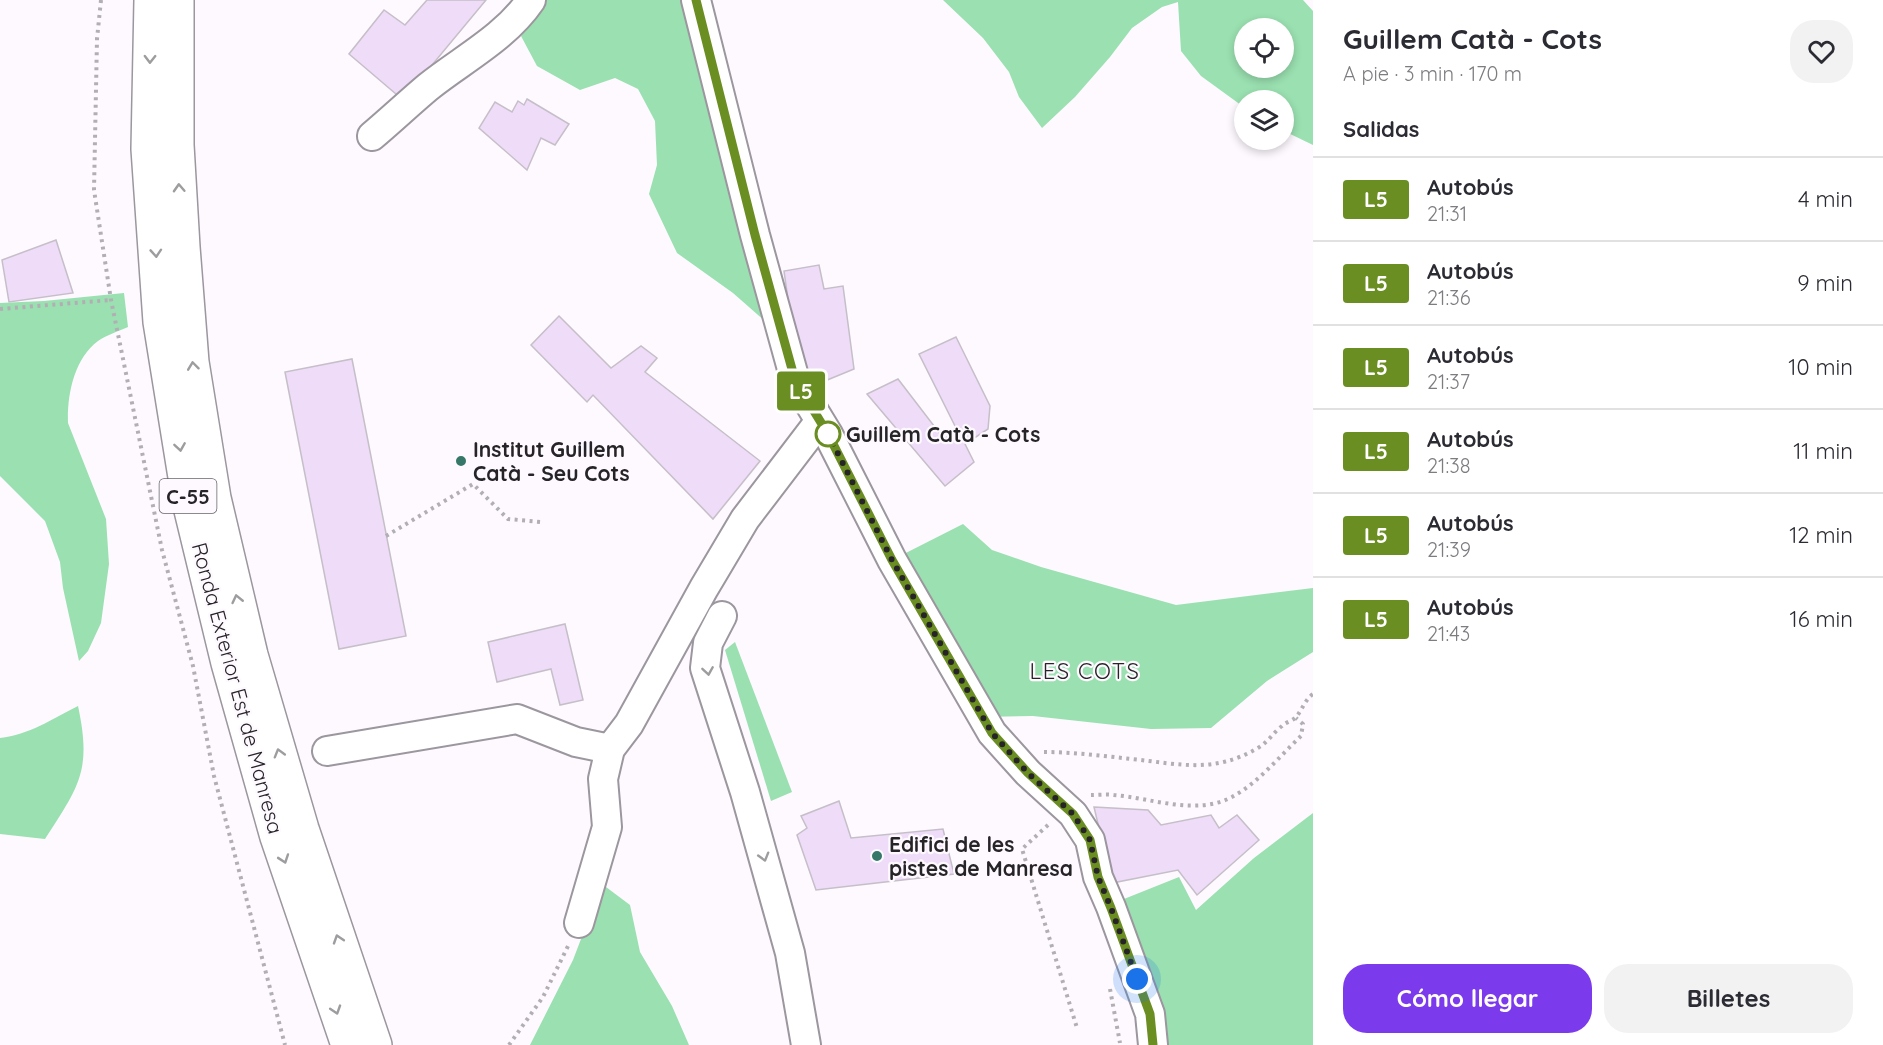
<!DOCTYPE html>
<html lang="es">
<head>
<meta charset="utf-8">
<style>
  :root { --surface:#fff; --page:#f2f2f3; --text:#2b2b33; --muted:#7c7c81; --line:#e1e1e2; --accent:#7c3aed }
  body { margin:0; font-family:Quicksand,sans-serif; background:var(--page); color:var(--text); height:100vh; display:flex; flex-direction:column; font-size:22px; white-space:nowrap }
  * { box-sizing:border-box; margin:0 }
  p { font-size:20px; color:var(--muted) }
  .icon { flex:none; width:33px; height:33px; fill:none; stroke:currentColor; stroke-width:2; stroke-linecap:round; stroke-linejoin:round }
  .map { position:relative; flex:1; overflow:hidden }
  .side { display:flex; flex-direction:column; background:var(--surface); width:570px }
  .side>* { flex:none }
  .badge { padding:0 12px; border-radius:4px; font-size:21px; line-height:39px }
  .fabs { position:absolute; left:1234px; top:18px; display:grid; gap:12px }
  .fabs a { display:grid; place-items:center; width:60px; height:60px; border-radius:50%; background:var(--surface); box-shadow:0 3px 9px #0003; font-size:30px }
  .you { position:absolute; width:30px; height:30px; margin:-15px; border:4px solid #fff; border-radius:50%; background:#1a73e8; box-shadow:0 0 0 9px #1a73e833 }
  .map>.badge { position:absolute; translate:-50% -50%; box-shadow:0 0 0 3px #fff }
  h2 { padding:0 30px; font-size:22px; line-height:54px }
  .round { display:grid; place-items:center; flex:none; width:63px; height:63px; border-radius:24px; background:var(--page) }
  .headline { display:flex; align-items:center; justify-content:space-between; height:102px; padding:0 30px }
  h1 { font-size:28px; font-weight:700; line-height:45px }
  .button { display:flex; gap:12px; margin-top:auto; padding:12px 30px }
  .button a { flex:1; height:69px; border-radius:24px; background:var(--accent); color:#fff; font-size:24px; font-weight:700; line-height:69px; text-align:center }
  .button a+a { background:var(--page); color:var(--text) }
  ul { padding:0; list-style:none }
  li { display:flex; align-items:center; gap:18px; height:84px; padding:0 30px; border-top:2px solid var(--line) }
  li div { flex:1 }
  li b { display:block; font-size:22px }
  li em { font-style:normal }
  li .badge { min-width:66px; font-weight:700; text-align:center }
  main { display:flex; flex:1; min-height:0 }
  .map>svg:first-child { display:block }
  .green { fill:#9ae0b0; fill-rule:evenodd }
  .building { fill:#efdcf8; stroke:#c5bfc8; stroke-width:1.5 }
  .lines { fill:none; stroke-linecap:round; stroke-linejoin:round }
  .minor-casing { stroke:#9c969e; stroke-width:32 }
  .highway-casing { stroke:#9c969e; stroke-width:36 }
  .path { stroke:#b2afb4; stroke-width:4; stroke-dasharray:3 4.5; stroke-linecap:butt }
  .minor { stroke:#fff; stroke-width:28 }
  .highway { stroke:#fff; stroke-width:33 }
  .oneway { stroke:#9d9c9e }
  .line-casing { stroke:#fff; stroke-width:14 }
  .line { stroke:#6b8e23; stroke-width:9 }
  .walk { stroke:#262427; stroke-width:6; stroke-dasharray:0 10.8 }
  .stop-dot { fill:#fff; stroke:#6b8e23; stroke-width:3 }
  .poi-dot { fill:#357768; stroke:#fdf9ff; stroke-width:2 }
  .labels { text-anchor:middle; dominant-baseline:central; stroke-width:4.5; stroke-linejoin:round; paint-order:stroke }
  .shield { fill:#fdf9ff; stroke:#666468; stroke-width:1.5 }
  .shield-label { font-size:20px; font-weight:bold; fill:#262427 }
  .stop-label { font-size:21px; font-weight:bold; fill:#262427; stroke:#fdf9ff; text-anchor:start }
  .poi-label { font-size:21px; font-weight:bold; fill:#262427; stroke:#fdf9ff; text-anchor:start }
  .street-label { font-size:21px; fill:#262427; stroke:#fdf9ff }
  .neighbourhood-label { font-size:22px; letter-spacing:1.5px; fill:#262427; stroke:#fdf9ff }
</style>
</head>
<body>
<main>
<div class="map">
<svg width="1313" height="1045" viewBox="0 0 1313 1045">
  <rect width="100%" height="100%" fill="#fdf9ff"/>
  <g class="green">
    <polygon points="547,0 696,0 782,336 733,293 677,253 649,194 657,165 655,121 638,89 615,78 580,90 537,66 521,36"/>
    <path d="M943 0H1303L1313 11V145L1284 131V100H1245V108L1201 76 1181 51 1178 2 1162 7 1132 28 1110 57 1075 97 1042 128 1019 97 1009 72 983 38ZM1245 28H1284V68H1245Z"/>
    <path d="M124 293 128 327C119 331 107 335 98 341 74 359 67 395 68 423L106 519 109 564 101 623 88 651 79 661 63 588 60 562 45 521 0 476V303L44 301Z"/>
    <polygon points="963,524 992,550 1041,567 1176,605 1313,588 1313,652 1267,681 1211,728 1151,729 1033,716 983,717 892,560"/>
    <polygon points="735,642 792,792 771,801 725,650"/>
    <path d="M78 706C92 771 79 786 45 839L0 834V738C29 735 52 719 78 706Z"/>
    <polygon points="1313,813 1313,1045 1163,1045 1119,901 1179,877 1196,910 1254,858"/>
    <polygon points="602,884 630,905 640,952 672,1006 689,1045 530,1045 573,960"/>
  </g>
  <g class="building">
    <polygon points="427,0 486,0 403,100 349,54 384,10 405,25"/>
    <polygon points="527,99 569,124 555,145 541,138 527,170 479,128 495,102 512,112 518,101 524,105"/>
    <polygon points="56,240 73,293 9,302 2,260"/>
    <polygon points="819,265 824,289 843,286 854,369 815,385 797,363 784,271"/>
    <polygon points="559,316 611,368 641,346 657,358 645,372 760,461 713,519 593,395 587,402 531,345"/>
    <polygon points="956,337 990,406 988,429 965,444 974,462 945,486 867,394 898,379 944,439 957,430 919,354"/>
    <polygon points="352,359 406,636 339,649 285,372"/>
    <polygon points="565,624 583,700 560,705 551,669 497,682 488,642"/>
    <polygon points="839,801 851,838 943,829 954,874 816,890 797,835 807,828 801,816"/>
    <polygon points="1094,807 1148,810 1161,825 1211,815 1219,828 1237,815 1259,840 1197,895 1178,870 1112,883"/>
  </g>
  <g class="lines">
    <defs>
      <g id="minor">
        <polyline points="696,0 755,235 795,380 828,434 892,560 992,733 1028,773 1073,814 1090,840 1098,877 1111,907 1150,1014 1153,1045"/>
        <path d="M372 136C391 120 409 103 428 87 463 59 505 38 531 0"/>
        <polyline points="722,616 708,643 705,668 745,792 790,953 806,1045"/>
        <polyline points="327,751 517,719 576,742 610,749"/>
        <polyline points="579,923 607,827 603,779 610,749 629,724 704,588 745,519 819,422"/>
      </g>
      <g id="highway">
        <polyline points="151,0 148,149 160,322 189,502 228,663 277,837 348,1045"/>
        <polyline points="177,0 177,145 183,247 192,362 214,498 251,655 302,829 375,1045"/>
      </g>
    </defs>
    <use href="#minor" class="minor-casing"/>
    <use href="#highway" class="highway-casing"/>
    <g class="path">
      <polyline points="101,0 97,39 94,190 111,300 162,550 193,666 214,776 285,1045"/>
      <polyline points="0,309 111,300"/>
      <polyline points="386,536 473,484 508,519 541,522"/>
      <path d="M1044 752C1073 752 1103 756 1132 759 1180 764 1213 774 1258 748 1268 742 1273 733 1282 726 1286 722 1293 721 1297 716 1303 708 1305 700 1313 694"/>
      <path d="M1091 795C1098 795 1106 794 1114 795 1151 798 1196 816 1232 797 1258 783 1279 757 1301 736L1303 724 1296 718"/>
      <polyline points="1048,825 1022,849 1077,1028"/>
      <polyline points="1110,989 1120,1043"/>
      <polyline points="509,1045 543,997 568,946"/>
    </g>
    <use href="#minor" class="minor"/>
    <use href="#highway" class="highway"/>
  </g>
  <defs><path id="oneway-chevron" d="M-2-3.5L2.5 0L-2 3.5" fill="none" stroke-width="1.6" stroke-linecap="round" stroke-linejoin="round" transform="scale(1.5)"/></defs>
  <g class="oneway">
    <use href="#oneway-chevron" transform="translate(150 59) rotate(91)"/>
    <use href="#oneway-chevron" transform="translate(179 188) rotate(-93)"/>
    <use href="#oneway-chevron" transform="translate(156 253) rotate(86)"/>
    <use href="#oneway-chevron" transform="translate(193 366) rotate(-97)"/>
    <use href="#oneway-chevron" transform="translate(180 447) rotate(81)"/>
    <use href="#oneway-chevron" transform="translate(237 599) rotate(-103)"/>
    <use href="#oneway-chevron" transform="translate(708 671) rotate(81)"/>
    <use href="#oneway-chevron" transform="translate(279 753) rotate(-106)"/>
    <use href="#oneway-chevron" transform="translate(764 857) rotate(74)"/>
    <use href="#oneway-chevron" transform="translate(284 859) rotate(71)"/>
    <use href="#oneway-chevron" transform="translate(338 939) rotate(-108)"/>
    <use href="#oneway-chevron" transform="translate(336 1010) rotate(72)"/>
  </g>
  <g class="lines">
    <defs>
      <polyline id="line" points="696,0 755,235 795,380 828,434 892,560 992,733 1028,773 1073,814 1090,840 1098,877 1111,908 1150,1014 1153,1045"/>
    </defs>
    <use href="#line" class="line-casing"/>
    <use href="#line" class="line"/>
    <polyline class="walk" points="828,434 892,560 992,733 1028,773 1073,814 1090,840 1098,877 1111,908 1137,979"/>
  </g>
  <circle class="stop-dot" cx="828" cy="434" r="12"/>
  <g class="poi-dot">
    <circle cx="461" cy="461" r="6"/>
    <circle cx="877" cy="856" r="6"/>
  </g>
  <g class="labels">
    <rect class="shield" x="159.5" y="479" width="57" height="34" rx="4.5"/>
    <g class="shield-label">
      <text x="188" y="496">C-55</text>
    </g>
    <g class="stop-label">
      <text x="846" y="434">Guillem Catà - Cots</text>
    </g>
    <g class="poi-label">
      <text x="473" y="449">Institut Guillem<tspan x="473" dy="24">Catà - Seu Cots</tspan></text>
      <text x="889" y="844">Edifici de les<tspan x="889" dy="24">pistes de Manresa</tspan></text>
    </g>
    <g class="street-label">
      <text transform="translate(238 688) rotate(75)">Ronda Exterior Est de Manresa</text>
    </g>
    <g class="neighbourhood-label">
      <text x="1085" y="671">LES COTS</text>
    </g>
  </g>
</svg>
<div class="fabs">
<a><svg class="icon" aria-label="locate" viewBox="0 0 24 24"><circle cx="12" cy="12" r="6"/><path d="M12 2v4M12 18v4M2 12h4M18 12h4"/></svg></a>
<a><svg class="icon" aria-label="layers" viewBox="0 0 24 24"><path d="M12 4l9 5-9 5-9-5zM3 14l9 5 9-5"/></svg></a>
</div>
<div class="you" style="left:1137px;top:979px"></div>
<b class="badge" style="left:801px;top:391px;background:#6b8e23;color:#fff">L5</b>
</div>
<section class="side">
<div class="headline"><div><h1>Guillem Catà - Cots</h1><p>A pie · 3 min · 170 m</p></div><a class="round"><svg class="icon" aria-label="heart" viewBox="0 0 24 24"><path d="M12 20l-8-8c-3-5 5-10 8-4 3-6 11-1 8 4z"/></svg></a></div>
<h2>Salidas</h2>
<ul>
<li><span class="badge" style="background:#6b8e23;color:#fff">L5</span><div><b>Autobús</b><p>21:31</p></div><em>4 min</em></li>
<li><span class="badge" style="background:#6b8e23;color:#fff">L5</span><div><b>Autobús</b><p>21:36</p></div><em>9 min</em></li>
<li><span class="badge" style="background:#6b8e23;color:#fff">L5</span><div><b>Autobús</b><p>21:37</p></div><em>10 min</em></li>
<li><span class="badge" style="background:#6b8e23;color:#fff">L5</span><div><b>Autobús</b><p>21:38</p></div><em>11 min</em></li>
<li><span class="badge" style="background:#6b8e23;color:#fff">L5</span><div><b>Autobús</b><p>21:39</p></div><em>12 min</em></li>
<li><span class="badge" style="background:#6b8e23;color:#fff">L5</span><div><b>Autobús</b><p>21:43</p></div><em>16 min</em></li>
</ul>
<div class="button"><a>Cómo llegar</a><a>Billetes</a></div>
</section>
</main>
</body>
</html>
